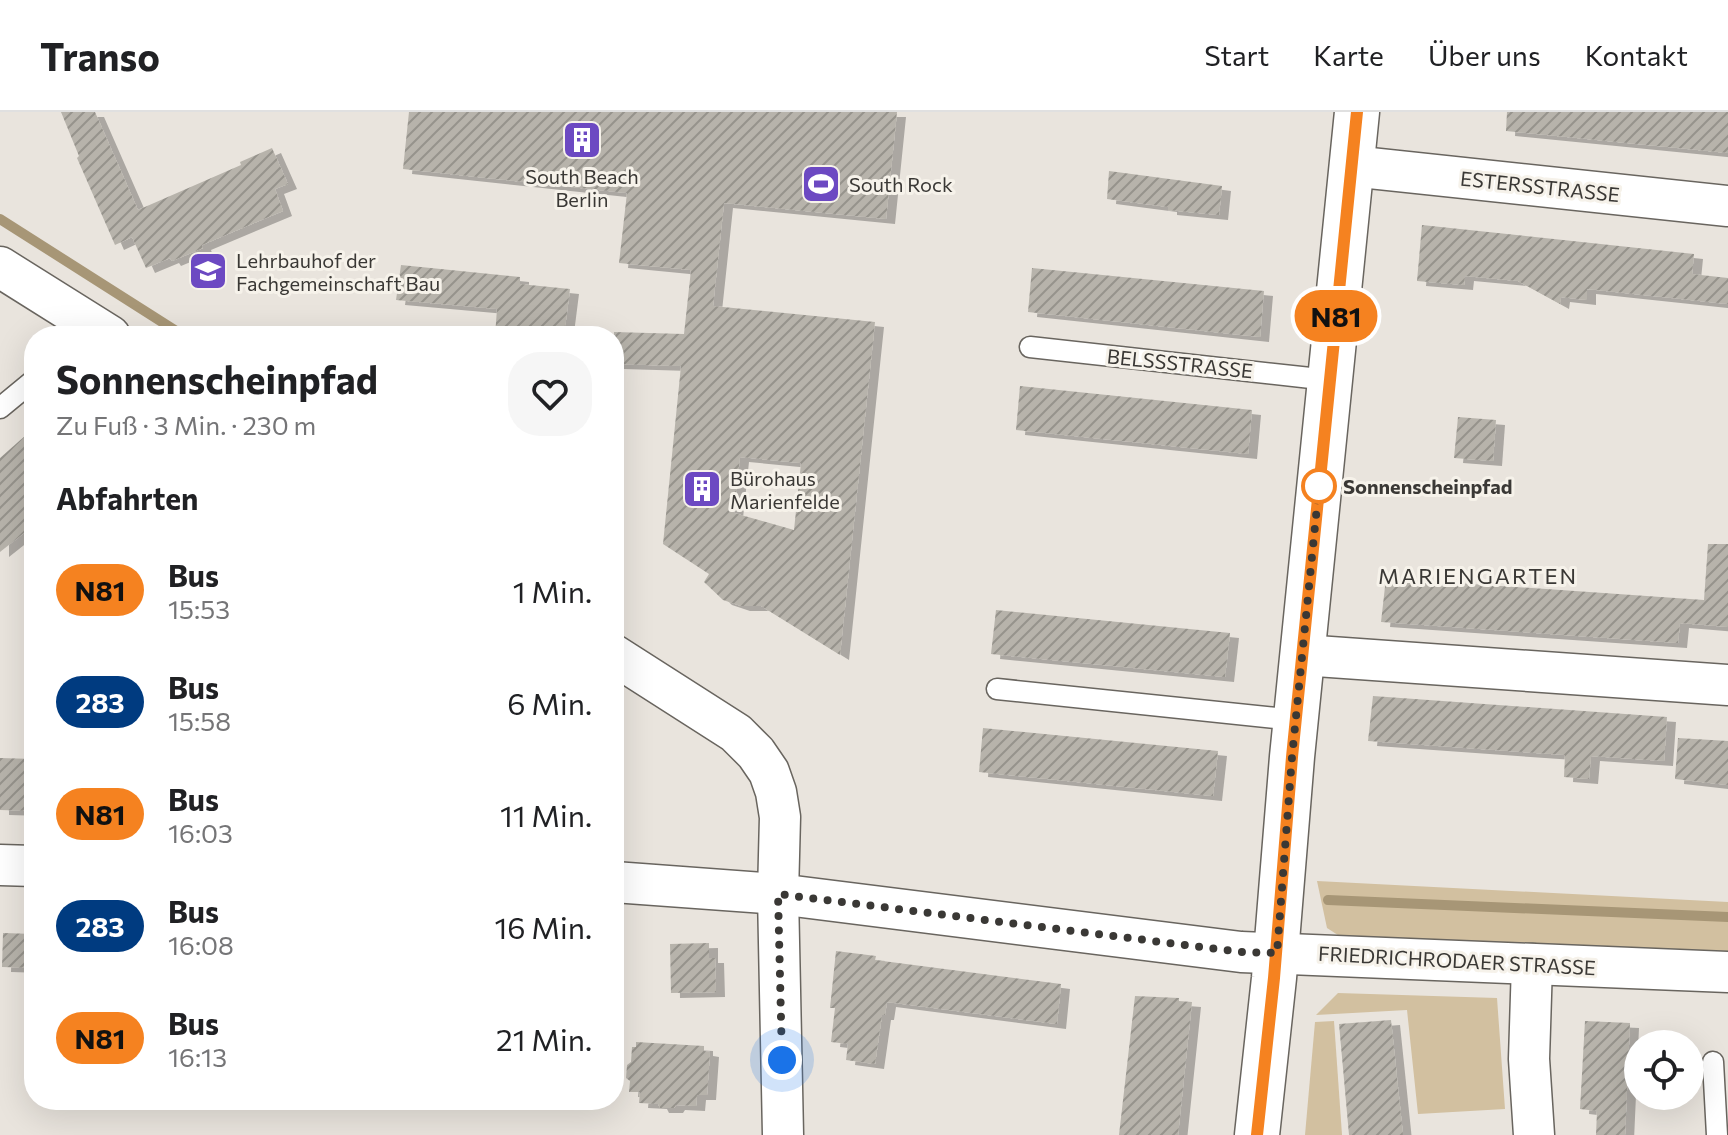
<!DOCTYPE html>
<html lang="de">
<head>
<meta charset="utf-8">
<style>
  :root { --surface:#fff; --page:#f6f6f6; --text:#202124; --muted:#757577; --line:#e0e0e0 }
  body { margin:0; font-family:Commissioner,sans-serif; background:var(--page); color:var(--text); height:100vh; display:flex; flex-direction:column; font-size:30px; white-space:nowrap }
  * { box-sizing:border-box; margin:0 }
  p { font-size:26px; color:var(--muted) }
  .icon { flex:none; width:44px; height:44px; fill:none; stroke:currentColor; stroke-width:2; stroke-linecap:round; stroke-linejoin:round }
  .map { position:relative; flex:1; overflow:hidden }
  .drawer { position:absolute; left:24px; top:214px; width:600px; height:784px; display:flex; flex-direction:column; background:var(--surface); border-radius:32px; box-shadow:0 8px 32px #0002 }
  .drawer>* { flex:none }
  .badge { padding:0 16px; border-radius:26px; font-size:28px; line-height:52px }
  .controls { position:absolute; left:1624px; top:918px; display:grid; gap:16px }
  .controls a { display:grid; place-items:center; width:80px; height:80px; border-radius:50%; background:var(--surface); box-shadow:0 8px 32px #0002; font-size:40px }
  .you { position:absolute; width:40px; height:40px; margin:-20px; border:6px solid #fff; border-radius:50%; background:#1a73e8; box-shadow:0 0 0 12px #1a73e833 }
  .map>.badge { position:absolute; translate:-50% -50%; box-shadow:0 0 0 4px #fff }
  h2 { padding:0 32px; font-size:30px; line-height:72px }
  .round { display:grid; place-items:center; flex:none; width:84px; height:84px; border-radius:32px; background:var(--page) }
  .summary { display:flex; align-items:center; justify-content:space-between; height:136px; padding:0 32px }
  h1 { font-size:38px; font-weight:700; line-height:60px }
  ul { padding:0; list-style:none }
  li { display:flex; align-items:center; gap:24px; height:112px; padding:0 32px }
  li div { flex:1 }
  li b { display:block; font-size:30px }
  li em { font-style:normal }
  li .badge { min-width:88px; font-weight:700; text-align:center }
  header { display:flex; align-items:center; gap:48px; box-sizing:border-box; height:112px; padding:0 40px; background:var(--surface); border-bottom:2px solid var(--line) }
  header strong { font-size:38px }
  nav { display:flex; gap:44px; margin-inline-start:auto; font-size:28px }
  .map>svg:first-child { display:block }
  .green { fill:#d2c0a0 }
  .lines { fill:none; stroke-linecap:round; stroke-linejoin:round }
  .stream { stroke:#a79676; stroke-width:10 }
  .building { fill:url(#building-hatch); fill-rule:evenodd; filter:url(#shadow) }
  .service-casing { stroke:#69655f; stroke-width:23 }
  .minor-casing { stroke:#69655f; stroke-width:43 }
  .tertiary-casing { stroke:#69655f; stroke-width:47 }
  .service { stroke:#fff; stroke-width:20 }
  .minor { stroke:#fff; stroke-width:40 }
  .tertiary { stroke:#fff; stroke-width:44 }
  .line-casing { stroke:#fff; stroke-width:18 }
  .line { stroke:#f58220; stroke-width:12 }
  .walk { stroke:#3a3835; stroke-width:8; stroke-dasharray:0 14.4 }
  .stop-dot { fill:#fff; stroke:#f58220; stroke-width:4 }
  .labels { text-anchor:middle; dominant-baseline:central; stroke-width:6; stroke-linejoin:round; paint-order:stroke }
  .poi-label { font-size:20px; fill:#3a3835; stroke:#f6f2ea; text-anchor:start }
  .street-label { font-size:20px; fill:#3a3835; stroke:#f6f2ea }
  .stop-label { font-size:20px; font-weight:bold; fill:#3a3835; stroke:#f6f2ea; text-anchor:start }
  .neighbourhood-label { font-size:22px; letter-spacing:2px; fill:#3a3835; stroke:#f6f2ea }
</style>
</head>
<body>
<header>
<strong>Transo</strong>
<nav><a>Start</a><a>Karte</a><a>Über uns</a><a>Kontakt</a></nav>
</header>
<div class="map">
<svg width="1728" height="1023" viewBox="0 0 1728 1023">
  <defs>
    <pattern id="building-hatch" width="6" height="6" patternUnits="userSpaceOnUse" patternTransform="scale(2)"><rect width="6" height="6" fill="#b7b3ab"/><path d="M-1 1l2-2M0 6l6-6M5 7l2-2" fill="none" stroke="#96938c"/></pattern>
    <filter id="shadow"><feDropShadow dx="9" dy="5" stdDeviation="0" flood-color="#0004"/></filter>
  </defs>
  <rect width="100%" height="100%" fill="#e9e4dd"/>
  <g class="green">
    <polygon points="1317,769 1728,790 1728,841 1341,825 1327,816"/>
    <polygon points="1338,881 1497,886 1505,997 1418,1002 1407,898 1316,903"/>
    <polygon points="1334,909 1342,1023 1305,1023 1315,910"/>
  </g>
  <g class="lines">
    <g class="stream">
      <polyline points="0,107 184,224"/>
      <polyline points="1328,788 1728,805"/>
    </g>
  </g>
  <g class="building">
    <polygon points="61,0 95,0 138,98 241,53 240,50 272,36 288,72 275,77 283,99 202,133 203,136 172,149 170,146 146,156 132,125 115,133 77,46 79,44"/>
    <path d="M409 0H897L886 107 724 91 713 194 875 210 840 543 761 494H741L723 488 704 470 709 462 663 432 681 254 614 252V220L684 222 691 158 619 151 627 81 403 57ZM740 345 801 351 794 418 734 401Z"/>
    <polygon points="1507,0 1728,0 1728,41 1506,19"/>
    <polygon points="1109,59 1222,74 1219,103 1168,98 1168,95 1107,87"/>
    <polygon points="1422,113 1694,142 1692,162 1728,166 1728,192 1587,177 1587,188 1561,185 1560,192 1518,169 1465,164 1464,173 1417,169"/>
    <polygon points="401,153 520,165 520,172 570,177 564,224 495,224 497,197 396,188"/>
    <polygon points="1032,156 1264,179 1260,225 1028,200"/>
    <polygon points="1020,274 1252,298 1248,342 1016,318"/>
    <polygon points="1458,305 1496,308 1493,349 1454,346"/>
    <polygon points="34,316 34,413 0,440 0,346"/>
    <polygon points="1708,432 1728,432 1728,515 1680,511 1678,531 1381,510 1386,466 1704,488"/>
    <polygon points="996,498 1230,521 1225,565 991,542"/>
    <polygon points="1373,584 1667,605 1664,649 1591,644 1589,667 1564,665 1565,643 1368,629"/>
    <polygon points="983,616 1218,639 1213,684 979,660"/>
    <polygon points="1678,626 1728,629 1728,673 1675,667"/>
    <polygon points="0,646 34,647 34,699 0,698"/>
    <polygon points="3,821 34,822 34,856 2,855"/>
    <polygon points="709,831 709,846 715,846 716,880 671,881 670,832"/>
    <polygon points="836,839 876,844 875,848 1061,872 1057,912 887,890 885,903 882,903 875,952 846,948 848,932 831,930 835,896 830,896"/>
    <polygon points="1135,884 1179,886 1179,889 1192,890 1178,1023 1119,1023"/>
    <polygon points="1391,908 1403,1023 1349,1023 1339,912"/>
    <polygon points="1585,909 1630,911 1625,1023 1596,1023 1597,999 1580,997"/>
    <polygon points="636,930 704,934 704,939 710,940 707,983 697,983 696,994 676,993 674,996 660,996 658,992 639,991 640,980 629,980 630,969 626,966 627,953 631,950 632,935 636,935"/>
  </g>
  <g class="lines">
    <defs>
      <g id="service">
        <polyline points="1030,235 1329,268"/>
        <polyline points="0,296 34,268"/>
        <polyline points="997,577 1295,608"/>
        <polyline points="1713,950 1717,1023"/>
      </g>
      <g id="minor">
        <polyline points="1351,54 1728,94"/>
        <polyline points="0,155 110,224"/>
        <polyline points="614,543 736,621 756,641 769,660 776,680 780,705 778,782 783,1023"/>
        <polyline points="1302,543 1728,573"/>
        <polyline points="0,753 34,754"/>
        <polyline points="614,770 778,782 1241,840 1728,860"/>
        <polyline points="1532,852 1529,947 1534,1023"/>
      </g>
      <polyline id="tertiary" points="1257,1023 1274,866 1292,645 1357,0"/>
    </defs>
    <use href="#service" class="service-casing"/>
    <use href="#minor" class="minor-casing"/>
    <use href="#tertiary" class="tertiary-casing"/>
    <use href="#service" class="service"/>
    <use href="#minor" class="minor"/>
    <use href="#tertiary" class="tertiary"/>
  </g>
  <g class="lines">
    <defs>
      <polyline id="line" points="1257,1023 1274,866 1292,645 1357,0"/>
    </defs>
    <use href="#line" class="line-casing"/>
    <use href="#line" class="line"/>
    <polyline class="walk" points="782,948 778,782 1241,840 1277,841 1292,645 1319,374"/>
  </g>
  <defs>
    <symbol id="building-square" viewBox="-11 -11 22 22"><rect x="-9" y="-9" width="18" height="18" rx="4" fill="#6c49c2" stroke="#f6f2ea"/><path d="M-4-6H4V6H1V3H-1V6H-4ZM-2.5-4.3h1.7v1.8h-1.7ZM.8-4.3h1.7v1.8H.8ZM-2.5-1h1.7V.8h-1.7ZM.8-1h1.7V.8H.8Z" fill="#fff"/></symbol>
    <symbol id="stadium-square" viewBox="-11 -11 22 22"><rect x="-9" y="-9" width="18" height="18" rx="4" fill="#6c49c2" stroke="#f6f2ea"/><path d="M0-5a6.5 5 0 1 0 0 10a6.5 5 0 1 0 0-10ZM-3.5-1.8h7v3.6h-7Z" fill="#fff"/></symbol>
    <symbol id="university-square" viewBox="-11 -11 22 22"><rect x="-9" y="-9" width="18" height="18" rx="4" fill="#6c49c2" stroke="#f6f2ea"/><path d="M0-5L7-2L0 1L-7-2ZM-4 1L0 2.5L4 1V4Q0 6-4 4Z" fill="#fff"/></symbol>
  </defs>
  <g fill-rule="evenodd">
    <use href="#building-square" x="560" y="6" width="44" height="44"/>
    <use href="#stadium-square" x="799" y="50" width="44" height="44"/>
    <use href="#university-square" x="186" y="137" width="44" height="44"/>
    <use href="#building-square" x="680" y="355" width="44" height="44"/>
  </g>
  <circle class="stop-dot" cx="1319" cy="374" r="16"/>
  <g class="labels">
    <g class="poi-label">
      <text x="582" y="64" text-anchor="middle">South Beach<tspan x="582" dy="23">Berlin</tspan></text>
      <text x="849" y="72">South Rock</text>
      <text x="236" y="148">Lehrbauhof der<tspan x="236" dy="23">Fachgemeinschaft Bau</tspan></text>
      <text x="730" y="366">Bürohaus<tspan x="730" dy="23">Marienfelde</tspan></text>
    </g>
    <g class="street-label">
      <text transform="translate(1540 74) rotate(6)">ESTERSSTRASSE</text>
      <text transform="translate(1180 251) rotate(6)">BELSSSTRASSE</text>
      <text transform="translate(1457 848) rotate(3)">FRIEDRICHRODAER STRASSE</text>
    </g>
    <g class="stop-label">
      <text x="1343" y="374">Sonnenscheinpfad</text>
    </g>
    <g class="neighbourhood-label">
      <text x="1478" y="463">MARIENGARTEN</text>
    </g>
  </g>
</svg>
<div class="controls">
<a><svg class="icon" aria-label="locate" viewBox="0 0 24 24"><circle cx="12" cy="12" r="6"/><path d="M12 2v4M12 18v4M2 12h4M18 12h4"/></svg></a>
</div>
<div class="you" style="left:782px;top:948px"></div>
<b class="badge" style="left:1336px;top:204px;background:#f58220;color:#111">N81</b>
<section class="drawer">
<div class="summary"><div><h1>Sonnenscheinpfad</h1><p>Zu Fuß · 3 Min. · 230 m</p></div><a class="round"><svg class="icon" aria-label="heart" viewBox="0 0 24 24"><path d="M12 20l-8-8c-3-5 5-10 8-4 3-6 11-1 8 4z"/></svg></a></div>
<h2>Abfahrten</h2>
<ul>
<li><span class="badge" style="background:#f58220;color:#111">N81</span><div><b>Bus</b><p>15:53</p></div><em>1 Min.</em></li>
<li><span class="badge" style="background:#003b80;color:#fff">283</span><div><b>Bus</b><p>15:58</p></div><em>6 Min.</em></li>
<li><span class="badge" style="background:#f58220;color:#111">N81</span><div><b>Bus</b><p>16:03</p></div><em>11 Min.</em></li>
<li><span class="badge" style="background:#003b80;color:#fff">283</span><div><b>Bus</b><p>16:08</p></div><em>16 Min.</em></li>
<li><span class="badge" style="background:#f58220;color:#111">N81</span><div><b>Bus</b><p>16:13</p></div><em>21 Min.</em></li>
</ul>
</section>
</div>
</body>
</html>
